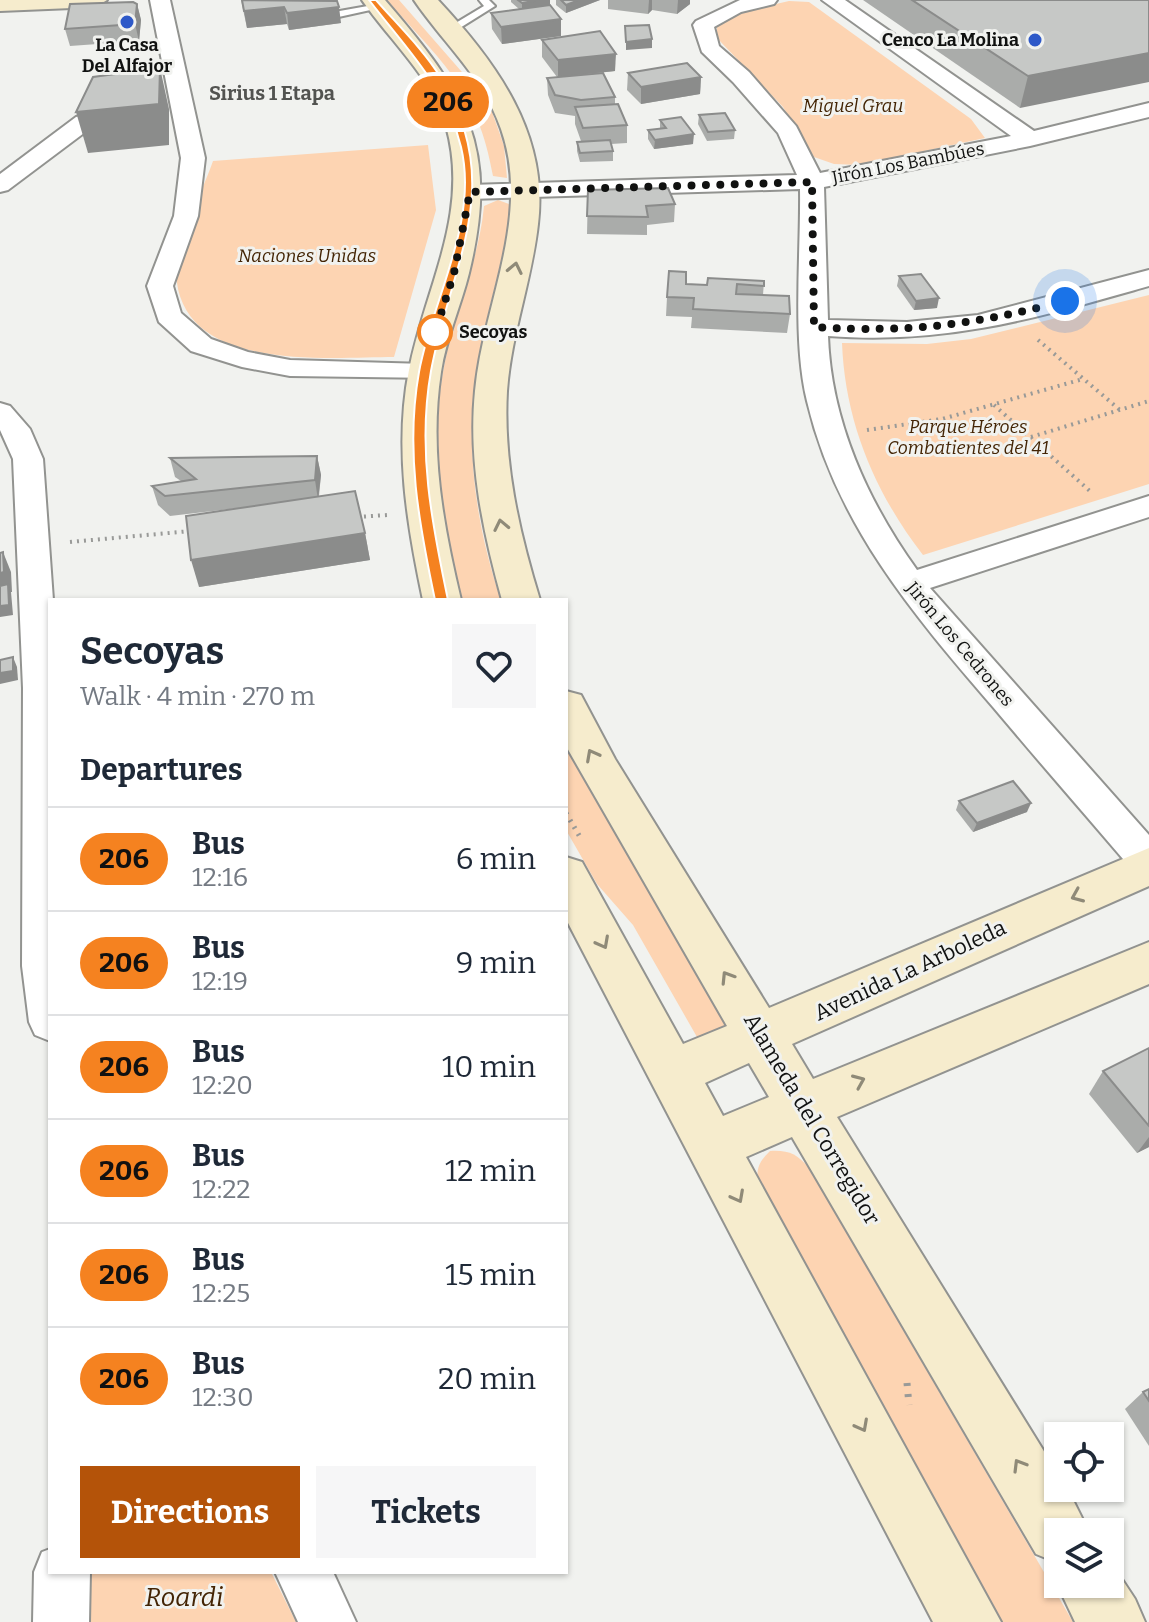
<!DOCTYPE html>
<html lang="en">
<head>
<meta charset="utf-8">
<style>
  :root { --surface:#fff; --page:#f6f6f7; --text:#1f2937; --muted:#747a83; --line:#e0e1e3; --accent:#b45309 }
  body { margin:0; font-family:Bitter,serif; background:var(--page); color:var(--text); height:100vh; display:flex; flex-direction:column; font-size:30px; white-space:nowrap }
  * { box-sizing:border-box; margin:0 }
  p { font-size:26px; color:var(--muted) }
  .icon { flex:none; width:44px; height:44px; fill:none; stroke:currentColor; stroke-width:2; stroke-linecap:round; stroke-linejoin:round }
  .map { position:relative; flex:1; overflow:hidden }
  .details { position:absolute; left:48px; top:598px; width:520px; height:976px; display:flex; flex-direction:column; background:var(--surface); border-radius:0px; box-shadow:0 2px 6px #0004 }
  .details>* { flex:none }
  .badge { padding:0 16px; border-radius:26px; font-size:28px; line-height:52px }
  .tools { position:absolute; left:1044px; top:1422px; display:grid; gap:16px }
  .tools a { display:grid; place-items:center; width:80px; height:80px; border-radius:0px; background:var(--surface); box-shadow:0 2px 6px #0004; font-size:40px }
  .you { position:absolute; width:40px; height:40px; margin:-20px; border:6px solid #fff; border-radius:50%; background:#1a73e8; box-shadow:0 0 0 12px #1a73e833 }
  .map>.badge { position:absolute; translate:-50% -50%; box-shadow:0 0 0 4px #fff }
  h2 { padding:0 32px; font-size:30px; line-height:72px }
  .round { display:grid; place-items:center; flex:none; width:84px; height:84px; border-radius:0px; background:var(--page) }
  .head { display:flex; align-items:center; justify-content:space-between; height:136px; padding:0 32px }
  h1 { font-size:38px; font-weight:700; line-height:60px }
  .cta { display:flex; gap:16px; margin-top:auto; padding:16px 32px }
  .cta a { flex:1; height:92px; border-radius:0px; background:var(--accent); color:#fff; font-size:32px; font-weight:700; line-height:92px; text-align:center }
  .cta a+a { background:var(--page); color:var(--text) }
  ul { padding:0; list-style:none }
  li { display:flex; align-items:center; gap:24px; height:104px; padding:0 32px; border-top:2px solid var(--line) }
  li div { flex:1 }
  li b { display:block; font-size:30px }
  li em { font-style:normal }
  li .badge { min-width:88px; font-weight:700; text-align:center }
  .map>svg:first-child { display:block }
  .green { fill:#fdd4b2 }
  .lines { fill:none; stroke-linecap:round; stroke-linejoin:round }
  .lane-casing { stroke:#929390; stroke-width:4 }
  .street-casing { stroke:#929390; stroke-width:4 }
  .secondary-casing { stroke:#929390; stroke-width:4 }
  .path-far2 { stroke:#999a98; stroke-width:4; stroke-dasharray:2 5; stroke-linecap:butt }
  .path-far1 { stroke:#999a98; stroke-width:5; stroke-dasharray:2 6; stroke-linecap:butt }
  .path { stroke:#999a98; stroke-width:7; stroke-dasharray:3 8; stroke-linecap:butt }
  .lane { fill:#fff; fill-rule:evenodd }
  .street { fill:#fff; fill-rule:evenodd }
  .secondary { fill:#f6eccd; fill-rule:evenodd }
  .wall { fill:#aaacaa }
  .shaded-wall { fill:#8b8c8b }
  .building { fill:#c6c8c6; stroke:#8b8c8b; stroke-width:2 }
  .oneway { stroke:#8f8a78 }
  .line { fill:#f58220; stroke:#fff; stroke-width:2 }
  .walk { stroke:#111211; stroke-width:8; stroke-dasharray:0 14.4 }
  .poi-dot { fill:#2e59c8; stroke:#f1f2ef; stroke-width:3 }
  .stop-dot { fill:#fff; stroke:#f58220; stroke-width:4 }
  .labels { text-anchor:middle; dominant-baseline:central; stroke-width:6; stroke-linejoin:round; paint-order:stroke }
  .far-poi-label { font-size:18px; font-weight:bold; fill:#111211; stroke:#f1f2ef; text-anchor:end }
  .far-park-label { font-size:18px; font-style:italic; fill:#432404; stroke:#f1f2ef }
  .far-street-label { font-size:18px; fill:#111211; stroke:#f1f2ef }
  .far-stop-label { font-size:18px; font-weight:bold; fill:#111211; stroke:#f1f2ef; text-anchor:start }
  .far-neighbourhood-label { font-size:20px; font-weight:bold; fill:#525350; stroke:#f1f2ef }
  .street-label { font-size:22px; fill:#111211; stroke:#f1f2ef }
  .near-park-label { font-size:26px; font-style:italic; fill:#432404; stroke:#f1f2ef }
</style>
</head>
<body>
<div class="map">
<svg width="1149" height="1622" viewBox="0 0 1149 1622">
  <rect width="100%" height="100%" fill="#f1f2ef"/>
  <g class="green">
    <path d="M387 0H399L489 103 504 146 507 178 493 176C478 89 442 63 387 0Z"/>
    <polygon points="789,1 809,2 971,119 985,138 859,165 834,164 814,157 783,107 717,38 717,25 738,13"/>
    <path d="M428 145 436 210 394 357C324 357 179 373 176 272 175 243 203 191 213 161Z"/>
    <path d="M498 200 509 204 511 216C501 270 483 323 476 377 465 451 477 530 501 600H461C438 508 426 429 451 336 462 293 480 251 484 206Z"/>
    <path d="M1149 295V484L923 555C875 493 845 422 842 343L927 344 971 339Z"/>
    <polygon points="566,749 719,1013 725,1025 723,1033 707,1041 697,1037 633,925 597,884 566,830"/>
    <path d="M770 1151C789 1150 797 1154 809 1168L1073 1622H1001L760 1189C755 1171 757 1164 770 1151Z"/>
    <polygon points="85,1572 271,1572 296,1622 83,1622"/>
  </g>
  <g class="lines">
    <defs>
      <g id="lane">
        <polygon points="296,0 306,0 313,10 334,12 379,4 384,7 334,18 307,15"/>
        <polygon points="479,0 489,0 495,6 455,31 449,31 449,27 484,6"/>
      </g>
      <g id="street">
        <polygon points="150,0 170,0 205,158 198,216 173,286 181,313 211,339 248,352 290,360 425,364 435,366 439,372 435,378 290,376 242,367 191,351 159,322 147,286 174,216 181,158"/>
        <path d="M740 0H777L774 4 741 12 714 27 719 46 749 72 796 126 820 173 1011 136 822 0H845L1034 131 1149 103V117L1030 146 824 187 828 320 907 322 978 315 1149 270V286C1036 318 948 345 828 336 831 421 868 502 917 570L1149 496V517L930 588 1149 835V878L1135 873C1088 818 1040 763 993 707 913 614 836 524 807 401 792 340 801 254 800 189L470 199 458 192 470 185 797 175 778 133 733 82 702 52 693 25 696 21Z"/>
        <polygon points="131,104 142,111 139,116 92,127 8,190 0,192 0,174 76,117"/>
        <polygon points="0,403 10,406 30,429 43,459 53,600 50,1041 35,1035 29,1022 22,966 23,688 13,459 0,430"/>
        <polygon points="50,1549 50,1572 90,1572 89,1622 33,1622 34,1572 42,1552"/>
        <polygon points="275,1572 333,1572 356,1622 298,1622"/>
      </g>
      <g id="secondary">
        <polygon points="0,0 107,0 96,7 0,11"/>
        <path d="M362 0H385C466 94 500 146 469 273 461 306 446 338 441 372 429 449 443 525 461 600H423C407 525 394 447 409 370 425 287 471 213 446 126 431 76 390 41 362 0Z"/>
        <path d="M414 0H438C496 62 549 134 538 224 532 280 511 334 507 391 503 462 519 532 540 600H502C483 532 468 462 475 391 483 304 532 217 501 129 483 77 444 44 414 0Z"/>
        <path d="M566 691 581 695 615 759 769 1008 1149 848V886L792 1044 813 1079 1149 942V984L837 1117 1058 1474V1488H1067L1089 1532H1058V1563L1036 1554 792 1137 746 1157 1001 1622H933L566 919V857L582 862 683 1044 727 1026 566 746ZM749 1063 769 1097 723 1116 705 1083Z"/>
        <polygon points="1110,1561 1135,1599 1145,1622 1075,1622 1057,1584 1058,1581 1110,1584"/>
      </g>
    </defs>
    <use href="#lane" class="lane-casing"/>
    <use href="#street" class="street-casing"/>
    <use href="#secondary" class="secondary-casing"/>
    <g class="path-far2">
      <polyline points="1038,340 1120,410"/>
      <polyline points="994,405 1091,492"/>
      <polyline points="867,430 942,419 1083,379"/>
      <polyline points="1031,437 1149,401"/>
      <polyline points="357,517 387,515"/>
      <polyline points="70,542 191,531"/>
    </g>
    <polyline class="path-far1" points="566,813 580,837"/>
    <polyline class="path" points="907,1383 909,1405"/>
    <use href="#lane" class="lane"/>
    <use href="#street" class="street"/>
    <use href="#secondary" class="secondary"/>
  </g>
  <g class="wall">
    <polygon points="241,0 303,0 341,23 289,30 287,24 247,28"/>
    <polygon points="511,0 550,0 550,6 561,19 561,36 502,44 492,29 491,13 519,9 511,2"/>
    <polygon points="556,0 600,0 566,13 556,5"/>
    <polygon points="608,0 690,0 690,4 677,14 652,10 648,14 608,9"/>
    <polygon points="863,0 1149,0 1020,108"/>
    <polygon points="137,4 141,20 139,41 70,46 65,29"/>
    <polygon points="542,40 615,71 572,76 615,97 615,104 627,125 627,143 611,144 613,151 613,161 580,162 577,151 577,142 581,141 575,124 575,116 555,113 548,95 547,78 557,77 542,57"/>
    <polygon points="628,73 701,77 700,94 641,104 627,90"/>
    <polygon points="699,115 735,130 734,139 707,141 698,124"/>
    <polygon points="660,120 693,144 654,149 648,139 648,130 660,129"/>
    <polygon points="588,190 675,204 674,222 647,225 647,235 587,234"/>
    <polygon points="899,276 937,308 914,310 897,286"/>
    <polygon points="764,281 763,295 790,314 787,333 691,328 692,317 666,316 667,297 686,284 707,285"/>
    <polygon points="317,456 321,475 319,496 365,533 370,560 199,587 247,507 170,516 158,505 152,486 181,481 175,477 170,458"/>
    <polygon points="959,801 1027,812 973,832 956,810"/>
    <polygon points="1149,1048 1149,1147 1137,1153 1089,1094 1103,1071"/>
    <polygon points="1149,1389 1149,1446 1125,1409 1143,1392"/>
  </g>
  <g class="shaded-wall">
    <polygon points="539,0 550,0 550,6 522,12 522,3"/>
    <polygon points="579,0 600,0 566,13 566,5"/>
    <polygon points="649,0 652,0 652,10 648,14"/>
    <polygon points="678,0 690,0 690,4 677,14"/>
    <polygon points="137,4 141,20 139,41 135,24"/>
    <polygon points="284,7 287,24 247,28 244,11"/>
    <polygon points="339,7 341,23 289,30 287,13"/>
    <polygon points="561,19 561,36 502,44 501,27"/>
    <polygon points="652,39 652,48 626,50 626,42"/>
    <polygon points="1149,53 1149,82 1020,108 1028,76"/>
    <polygon points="616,54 615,71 558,77 558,60"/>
    <polygon points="160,68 169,109 169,145 88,153 76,112"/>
    <polygon points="701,77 700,94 641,104 641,87"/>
    <polygon points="694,134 693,144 654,149 655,140"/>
    <polygon points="939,298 937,308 914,310 916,301"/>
    <polygon points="317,456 321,475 318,500 315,480"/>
    <polygon points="365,533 370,560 199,587 191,560"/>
    <polygon points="3,552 11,572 12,592 11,592 13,615 0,617 0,573"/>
    <polygon points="13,657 17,667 18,680 0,684 0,673"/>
    <polygon points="1031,803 1027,812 973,832 977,823"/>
    <polygon points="1149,1137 1149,1147 1137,1153"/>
  </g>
  <g class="building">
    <polygon points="242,0 337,1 339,7 287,13 284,7 244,11"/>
    <polygon points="518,0 539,0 522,3"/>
    <polygon points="561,0 579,0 566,5"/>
    <polygon points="912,0 1149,0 1149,53 1028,76"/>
    <polygon points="133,2 137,4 135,24 65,29 70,4"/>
    <polygon points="550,5 561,19 501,27 491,13"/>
    <polygon points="649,25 652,39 626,42 625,26"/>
    <polygon points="600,31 616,54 558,60 542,40"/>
    <polygon points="687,63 701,77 641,87 628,73"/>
    <polygon points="160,68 159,104 76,112 93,77"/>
    <polygon points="603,73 615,97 581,100 555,95 547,78"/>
    <polygon points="618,104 627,125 583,128 575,107"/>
    <polygon points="725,113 735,130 708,132 699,115"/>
    <polygon points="681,117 694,134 655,140 648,130 666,128 660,120"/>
    <polygon points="610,140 613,151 580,153 577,142"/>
    <polygon points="668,188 675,204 646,206 648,217 587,216 588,190"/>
    <polygon points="669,271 686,272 686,284 707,285 708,278 764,281 764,286 737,284 736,294 789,296 790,314 693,309 694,298 667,297"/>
    <polygon points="921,274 939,298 916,301 899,276"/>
    <polygon points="317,456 315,480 165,496 152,486 196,479 170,458"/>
    <polygon points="355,491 365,533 191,560 186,516"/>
    <polygon points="3,552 4,572 0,573 0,553"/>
    <polygon points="8,584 9,605 0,606 0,586"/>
    <polygon points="13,657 13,671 0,673 0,660"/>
    <polygon points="1013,781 1031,803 977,823 959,801"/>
    <polygon points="1149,1048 1149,1126 1103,1071"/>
    <polygon points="1149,1389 1149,1401 1143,1392"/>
  </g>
  <defs><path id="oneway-chevron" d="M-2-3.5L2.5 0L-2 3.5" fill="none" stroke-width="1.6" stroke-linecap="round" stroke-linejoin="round" transform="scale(2)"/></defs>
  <g class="oneway">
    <use href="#oneway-chevron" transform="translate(515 268) rotate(-78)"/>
    <use href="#oneway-chevron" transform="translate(501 525) rotate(-102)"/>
    <use href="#oneway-chevron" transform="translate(592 755) rotate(-118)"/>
    <use href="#oneway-chevron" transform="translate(1077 896) rotate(157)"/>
    <use href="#oneway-chevron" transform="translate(603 943) rotate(62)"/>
    <use href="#oneway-chevron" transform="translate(727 977) rotate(-122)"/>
    <use href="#oneway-chevron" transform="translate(859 1081) rotate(-23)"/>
    <use href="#oneway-chevron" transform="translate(738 1197) rotate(62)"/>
    <use href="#oneway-chevron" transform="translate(862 1426) rotate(62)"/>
    <use href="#oneway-chevron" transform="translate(1019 1465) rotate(-121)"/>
  </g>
  <path class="line" d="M369 0H376C397 24 424 50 441 78 507 187 451 262 431 371 417 449 432 524 448 600L441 605 435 600C419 524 405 450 419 372 432 300 479 222 461 147 447 88 404 46 369 0Z"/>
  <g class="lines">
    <path class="walk" d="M435 332 434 336 454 273 470 192 812 182 814 327C910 333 973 325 1065 301"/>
  </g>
  <g class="poi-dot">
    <circle cx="127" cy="22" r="8"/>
    <circle cx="1035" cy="40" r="8"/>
  </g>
  <circle class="stop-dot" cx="435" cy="332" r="16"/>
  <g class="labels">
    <g class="far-poi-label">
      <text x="1019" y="40">Cenco La Molina</text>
      <text x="127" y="45" text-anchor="middle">La Casa<tspan x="127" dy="21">Del Alfajor</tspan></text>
    </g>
    <g class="far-park-label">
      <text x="853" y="106">Miguel Grau</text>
      <text x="307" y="256">Naciones Unidas</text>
      <text x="968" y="427">Parque Héroes<tspan x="968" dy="21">Combatientes del 41</tspan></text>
    </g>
    <g class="far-street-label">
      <text transform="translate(908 163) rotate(-11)">Jirón Los Bambúes</text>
      <text transform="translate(960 644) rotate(50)">Jirón Los Cedrones</text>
    </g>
    <g class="far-stop-label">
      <text x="459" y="332">Secoyas</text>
    </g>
    <g class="far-neighbourhood-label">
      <text x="272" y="93">Sirius 1 Etapa</text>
    </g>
    <g class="street-label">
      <text transform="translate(910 970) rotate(-25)">Avenida La Arboleda</text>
      <text transform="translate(812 1119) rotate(59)">Alameda del Corregidor</text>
    </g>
    <g class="near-park-label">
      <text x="184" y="1597">Roardi</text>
    </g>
  </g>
</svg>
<div class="tools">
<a><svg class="icon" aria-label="locate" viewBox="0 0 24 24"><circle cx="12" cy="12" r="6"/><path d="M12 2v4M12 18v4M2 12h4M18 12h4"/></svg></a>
<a><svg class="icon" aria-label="layers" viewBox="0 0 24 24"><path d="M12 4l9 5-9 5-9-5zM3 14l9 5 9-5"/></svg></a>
</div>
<div class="you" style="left:1065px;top:301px"></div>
<b class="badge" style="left:448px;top:102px;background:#f58220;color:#111">206</b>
<section class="details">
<div class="head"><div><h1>Secoyas</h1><p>Walk · 4 min · 270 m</p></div><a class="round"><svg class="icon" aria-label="heart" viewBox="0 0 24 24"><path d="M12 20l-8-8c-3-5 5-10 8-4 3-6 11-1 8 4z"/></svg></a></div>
<h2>Departures</h2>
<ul>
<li><span class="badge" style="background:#f58220;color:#111">206</span><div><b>Bus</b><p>12:16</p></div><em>6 min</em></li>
<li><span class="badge" style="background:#f58220;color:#111">206</span><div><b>Bus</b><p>12:19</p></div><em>9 min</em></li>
<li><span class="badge" style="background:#f58220;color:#111">206</span><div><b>Bus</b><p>12:20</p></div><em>10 min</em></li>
<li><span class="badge" style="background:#f58220;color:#111">206</span><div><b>Bus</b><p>12:22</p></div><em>12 min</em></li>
<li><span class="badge" style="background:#f58220;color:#111">206</span><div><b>Bus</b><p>12:25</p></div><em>15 min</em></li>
<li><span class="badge" style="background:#f58220;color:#111">206</span><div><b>Bus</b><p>12:30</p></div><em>20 min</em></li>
</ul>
<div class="cta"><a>Directions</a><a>Tickets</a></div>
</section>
</div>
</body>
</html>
